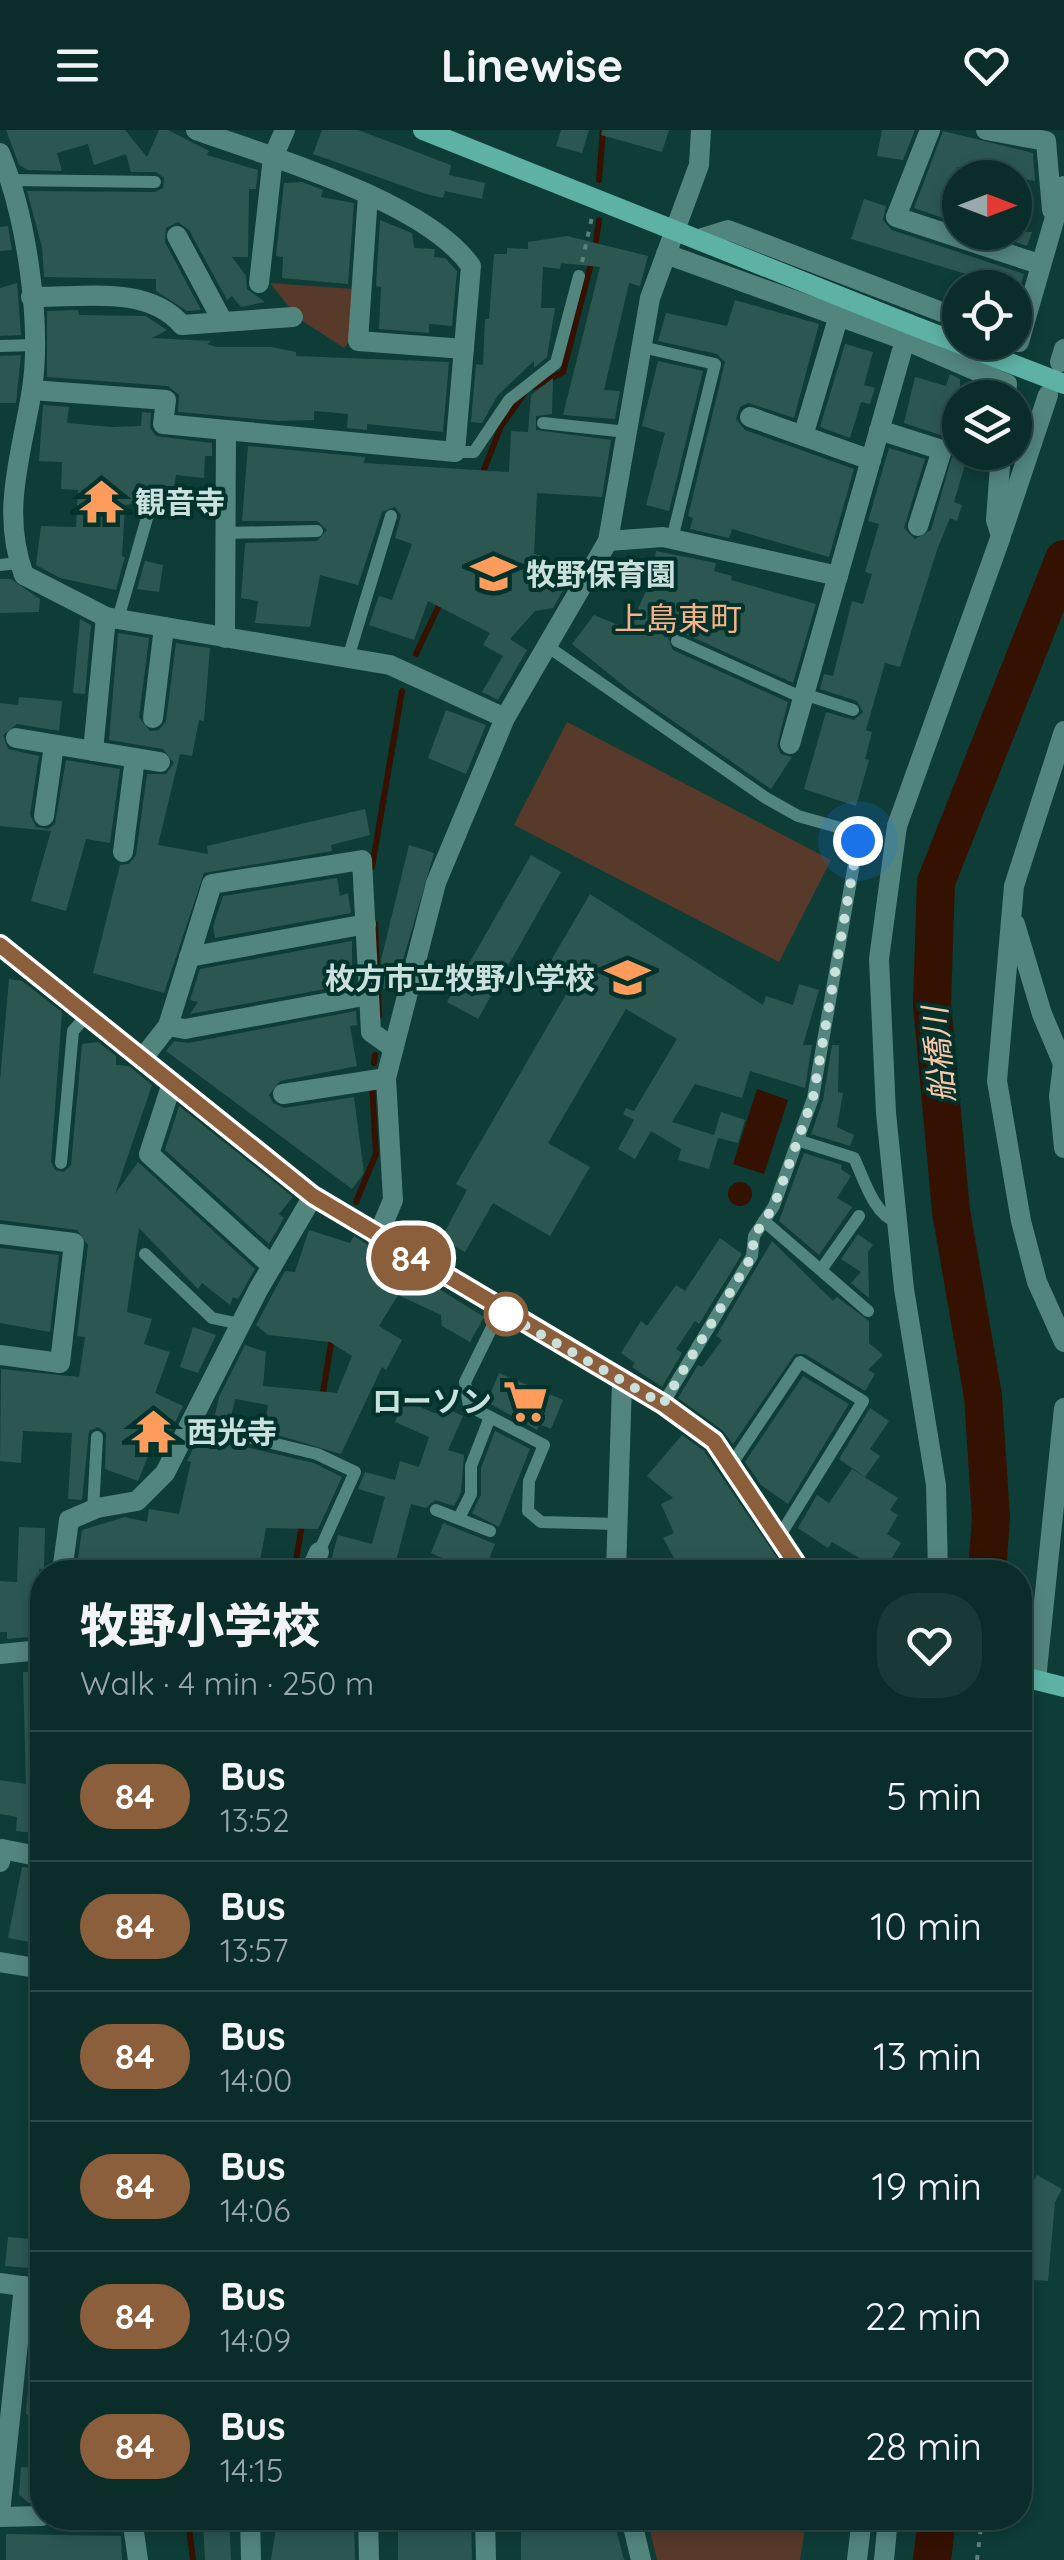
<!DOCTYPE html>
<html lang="en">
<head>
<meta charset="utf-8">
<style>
  :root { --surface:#0a2d29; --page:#183935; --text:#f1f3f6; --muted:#99a8a8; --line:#2a4946 }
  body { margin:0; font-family:Quicksand,"Noto Sans JP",sans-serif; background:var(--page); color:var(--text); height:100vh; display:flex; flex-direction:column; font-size:38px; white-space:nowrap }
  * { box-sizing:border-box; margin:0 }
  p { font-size:32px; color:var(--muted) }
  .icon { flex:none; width:55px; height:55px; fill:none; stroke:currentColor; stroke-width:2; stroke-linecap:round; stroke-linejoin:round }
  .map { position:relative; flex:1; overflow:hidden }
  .side { position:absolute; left:30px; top:1430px; width:1002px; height:970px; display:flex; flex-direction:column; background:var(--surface); border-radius:40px; box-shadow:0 5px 15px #0003,0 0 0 2px var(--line) }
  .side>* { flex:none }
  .badge { padding:0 20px; border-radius:32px; font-size:35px; line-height:65px }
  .needle { width:65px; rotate:90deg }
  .buttons { position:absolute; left:942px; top:30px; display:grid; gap:20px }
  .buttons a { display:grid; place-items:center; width:90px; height:90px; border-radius:50%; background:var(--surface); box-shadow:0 5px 15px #0003,0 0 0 2px var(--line); font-size:50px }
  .you { position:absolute; width:50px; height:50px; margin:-25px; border:8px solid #fff; border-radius:50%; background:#1a73e8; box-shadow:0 0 0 15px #1a73e833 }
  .map>.badge { position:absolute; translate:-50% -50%; box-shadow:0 0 0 5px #fff }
  .round { display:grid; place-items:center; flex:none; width:105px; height:105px; border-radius:40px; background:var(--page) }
  .overview { display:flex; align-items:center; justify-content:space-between; height:170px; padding:0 50px }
  h1 { font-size:48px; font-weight:800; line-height:75px }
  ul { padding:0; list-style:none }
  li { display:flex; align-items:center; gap:30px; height:130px; padding:0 50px; border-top:2px solid var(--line) }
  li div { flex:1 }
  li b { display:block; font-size:38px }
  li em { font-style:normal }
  li .badge { min-width:110px; font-weight:700; text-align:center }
  header { display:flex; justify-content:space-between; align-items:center; height:130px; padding:0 50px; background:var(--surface); font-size:45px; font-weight:800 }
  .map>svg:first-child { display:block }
  .green { fill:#573a29 }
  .water { fill:#341100 }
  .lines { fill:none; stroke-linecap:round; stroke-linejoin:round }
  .stream { stroke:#341100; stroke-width:6 }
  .river { stroke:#341100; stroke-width:38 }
  .building { fill:#2c5751 }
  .path { stroke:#5c807c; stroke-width:4; stroke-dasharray:5 8; stroke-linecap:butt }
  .lane { stroke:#52857d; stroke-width:12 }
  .street { stroke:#52857d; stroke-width:20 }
  .secondary { stroke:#5db2a5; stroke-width:20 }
  .secondary-bridge { stroke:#5db2a5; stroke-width:20 }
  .line-casing { stroke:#fff; stroke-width:22 }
  .line { stroke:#8b5e3c; stroke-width:15 }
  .walk { stroke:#cae0dc; stroke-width:10; stroke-dasharray:0 18 }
  .stop-dot { fill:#fff; stroke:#8b5e3c; stroke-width:5 }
  .labels { text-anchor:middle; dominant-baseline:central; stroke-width:8; stroke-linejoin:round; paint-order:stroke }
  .poi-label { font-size:30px; font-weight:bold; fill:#cae0dc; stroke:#01322c; text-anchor:start }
  .neighbourhood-label { font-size:32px; fill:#f9b288; stroke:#01322c }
  .water-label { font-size:32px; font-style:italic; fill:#fdc6a6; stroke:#01322c }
</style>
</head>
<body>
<header><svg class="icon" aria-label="menu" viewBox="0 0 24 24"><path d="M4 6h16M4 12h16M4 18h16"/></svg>Linewise<svg class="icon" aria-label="heart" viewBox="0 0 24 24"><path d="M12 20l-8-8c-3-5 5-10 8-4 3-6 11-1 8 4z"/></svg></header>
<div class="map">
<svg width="1064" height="2430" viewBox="0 0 1064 2430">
  <rect width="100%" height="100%" fill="#0e3c37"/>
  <g class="green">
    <polygon points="270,153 354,159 352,208 344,218 298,188"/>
    <polygon points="567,592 831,730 779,832 514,695"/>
    <polygon points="647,2388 742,2388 805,2398 800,2430 657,2430"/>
  </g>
  <g class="water">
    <polygon points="757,959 788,970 764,1044 733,1034"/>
    <circle cx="740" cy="1064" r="12"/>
  </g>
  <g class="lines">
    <g class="stream">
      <polyline points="599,50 603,0"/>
      <polyline points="595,118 599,90"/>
      <polyline points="534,257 563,242 592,130"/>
      <polyline points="482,345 501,296 524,264"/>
      <polyline points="416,524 442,469"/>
      <polyline points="372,737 402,561"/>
      <polyline points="375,794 379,886"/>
      <polyline points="374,933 375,925"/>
      <polyline points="356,1072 376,1024 372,954"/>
      <polyline points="322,1269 332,1207"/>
      <polyline points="294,1442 302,1394"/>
      <polyline points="188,2388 193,2430"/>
    </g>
    <g class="river">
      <polyline points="987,1442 991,1388 983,1266 951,1081 932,874 936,752 1064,429"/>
      <polyline points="932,2430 937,2388"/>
    </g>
  </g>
  <g class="building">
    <polygon points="6,0 125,0 147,27 159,0 168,0 209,21 207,25 258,40 256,59 249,59 248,127 232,127 246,146 247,159 265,172 241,177 232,166 227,170 189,100 178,92 166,98 165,112 201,180 187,181 156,161 156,149 44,147 42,117 27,61 155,62 163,58 164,48 156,42 131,42 126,24 94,35 88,14 57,23 62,41 28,40 19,35"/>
    <polygon points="322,0 358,0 451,35 449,45 485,53 482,69 445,61 443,68 426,64 313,24"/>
    <polygon points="561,0 589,0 582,23 556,16"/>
    <polygon points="602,0 669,0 662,22 601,5"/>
    <polygon points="882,0 915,0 903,30 877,26"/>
    <polygon points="943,1 1033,23 1035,51 957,37 951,75 960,78 960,94 914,78"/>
    <polygon points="302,52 323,60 321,67 354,73 348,154 282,148 283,127 276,126 284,53"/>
    <polygon points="864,69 886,76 883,90 892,100 1024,144 1019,160 851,109"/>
    <polygon points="380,90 412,103 414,118 435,119 434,127 445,128 457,141 452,196 429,194 429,203 379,199 381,157 376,156"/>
    <polygon points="8,96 12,120 0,121 0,97"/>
    <polygon points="987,102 1032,102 1027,116"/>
    <polygon points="567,106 648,126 640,156 629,153 604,260 620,261 615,289 563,285 600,137 561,133 560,139 543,137 541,178 555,178 547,227 534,238 534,231 498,265 482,293 471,292 476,234 483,235 485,189 489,189 494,124 507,124 507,118 528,119 528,112"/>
    <polygon points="17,153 21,205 0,206 0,158"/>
    <polygon points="735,170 819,194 794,288 748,273 740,277 736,289 745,300 854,339 829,427 732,399 729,408 690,399 693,388 688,386 725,232 717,224 658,211 666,183 727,196"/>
    <polygon points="78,180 79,185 146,186 167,200 152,208 211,211 207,214 216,217 271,217 296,222 296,226 449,232 443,302 367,294 367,300 347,298 348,284 314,281 314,290 279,291 178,282 179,265 168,256 47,247 47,181"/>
    <polygon points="845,214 873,222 864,255 875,258 870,274 861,272 850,308 820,297"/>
    <polygon points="21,225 16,273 0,273 0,226"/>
    <polygon points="658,231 703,241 669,381 646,375 665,303 642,296"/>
    <polygon points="950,244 960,249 960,332 965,334 954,372 962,375 957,391 950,388 938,417 900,537 885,533 866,600 872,602 865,629 869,630 856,676 804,659 826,582 854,590 863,582 857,571 820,559 824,544 833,546 852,471 863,474 872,444 865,442 879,394 868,391 889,318 925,329 904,398 915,409 931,400 955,316 946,307 904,293 915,247 946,256"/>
    <polygon points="553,248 552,284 536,286 536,300 611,310 602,367 537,363 534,424 543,426 535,454 582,428 553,478 535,481 510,509 527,520 498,570 482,562 503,526 483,515 490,503 428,471 414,510 369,495 379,466 392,470 412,414 395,408 401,385 395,377 382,382 358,455 320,445 310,497 255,493 258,471 241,468 245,413 317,411 327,400 317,391 242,391 248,316 365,327 364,333 509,342 511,301 528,302 531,265"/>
    <polygon points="43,275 69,277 67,293 112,297 141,296 142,282 151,283 150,298 156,306 212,313 212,326 205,326 204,348 176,345 171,377 151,371 125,375 122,426 125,427 116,460 60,448 36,435 41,396 76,397 78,360 61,359 62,332 39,331"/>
    <polygon points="656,421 716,433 714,441 732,446 731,450 816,474 793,553 681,502 668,508 673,520 788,572 777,616 781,624 792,627 771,659 634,564 572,514 594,485 628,499 651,451"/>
    <polygon points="145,431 163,435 159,462 137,459"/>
    <polygon points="0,449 11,449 40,469 39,482 0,483"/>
    <polygon points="80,489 91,495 85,564 73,563"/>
    <polygon points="118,503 149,508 139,587 150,601 159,600 166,591 176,513 210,518 204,591 199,590 192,626 180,624 158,715 208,724 207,716 365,679 370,705 331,715 332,721 204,743 164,863 93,843 120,735 129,734 136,725 147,644 166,644 174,633 163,619 109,610"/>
    <polygon points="19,567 62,571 59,601 17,594 3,605 8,619 39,626 30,684 36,697 48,699 55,694 66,630 120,639 110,713 86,709 66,781 31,771 51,701 0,696 0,573 18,575"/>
    <polygon points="446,580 486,595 466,644 428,628"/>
    <polygon points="409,715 434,723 394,861 382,858 381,830"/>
    <polygon points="531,725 561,742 478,889 447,872"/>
    <polygon points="337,748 340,766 348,763 351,783 215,808 213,797 223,766"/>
    <polygon points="590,764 763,875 766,866 793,875 799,854 819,860 803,915 812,915 805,958 750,941 742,968 695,954 672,992 714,1005 721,982 745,990 738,1013 718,1008 709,1039 678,1030 681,1019 651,1001 635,1029 618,1019 634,990 623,984 626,978 634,981 677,909 626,879 548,1013 590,1037 550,1106 493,1073 465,1122 441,1109 467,1060 456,1054 575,849 549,834"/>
    <polygon points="352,811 352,854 190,884 198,872 190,870 200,839"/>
    <polygon points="9,849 22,851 62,882 51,1032 55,1040 64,1042 71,1035 82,914 98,912 116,926 116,935 129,936 152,955 115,1064 138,1032 255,1139 238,1169 233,1167 230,1175 202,1153 198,1159 139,1098 127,1182 152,1189 144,1214 170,1222 155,1263 183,1276 162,1319 152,1316 138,1351 105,1339 106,1303 98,1297 89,1301 82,1370 68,1369 72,1303 23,1301 21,1333 0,1331 1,1239 79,1247 85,1207 77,1206 88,1115 77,1100 0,1090 0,950"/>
    <polygon points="356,881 357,895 350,896 357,936 280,951 269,965 273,973 284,978 354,967 364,1043 352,1059 166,921 174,911 188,913"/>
    <polygon points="832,915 839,915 838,962 843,963 837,997 854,1005 850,1016 811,1004 823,970"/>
    <polygon points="179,976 293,1067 279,1084 284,1088 269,1114 165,1020"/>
    <polygon points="804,1023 842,1035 841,1039 851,1046 837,1068 852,1077 819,1125 779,1091"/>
    <polygon points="309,1100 350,1113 354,1106 484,1187 470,1212 442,1196 441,1185 398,1165 379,1196 402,1210 386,1240 382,1237 341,1324 264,1301 268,1275 235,1269 230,1292 214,1289 219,1267 245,1215 266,1222 263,1256 337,1263 352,1226 330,1212 268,1205 256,1195 285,1141 295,1142"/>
    <polygon points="858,1104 873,1115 868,1122 869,1168 851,1153 861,1142 841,1129"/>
    <polygon points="720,1108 742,1124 699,1194 695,1191 676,1219 682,1223 662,1257 632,1237 635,1233 621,1223 641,1191 647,1196 676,1155 685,1161"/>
    <polygon points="772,1111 833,1171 837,1167 869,1191 869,1213 883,1225 868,1240 875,1244 865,1261 805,1224 795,1224 733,1314 722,1300 678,1268 698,1235 702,1237 722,1210 716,1206"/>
    <polygon points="0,1118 59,1125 50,1202 0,1193"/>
    <polygon points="193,1197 216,1205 198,1243 180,1237"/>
    <polygon points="499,1243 563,1270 551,1299 539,1294 537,1300 487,1272"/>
    <polygon points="803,1246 849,1274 788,1374 761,1355 745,1332"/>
    <polygon points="404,1270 434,1283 447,1279 463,1286 448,1320 464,1325 461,1362 454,1376 435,1370 426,1378 411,1374 393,1442 328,1442 338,1405 372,1414 385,1367 358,1359 365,1342 395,1350 400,1331 419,1337 429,1307 395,1292"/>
    <polygon points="870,1278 889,1291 870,1319 880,1326 865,1347 839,1329"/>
    <polygon points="495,1301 530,1319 499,1397 472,1383 481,1365 481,1338"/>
    <polygon points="682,1305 704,1321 778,1429 760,1442 682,1442 663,1408 674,1403 661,1374 673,1368 647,1346"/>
    <polygon points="199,1306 314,1333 342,1347 318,1399 266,1398 258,1442 112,1442 77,1435 82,1400 125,1387 147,1392 149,1379 179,1384 191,1332 187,1331"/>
    <polygon points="852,1339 898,1368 890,1380 898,1385 887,1404 901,1413 883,1442 832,1412 828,1418 798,1398 817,1365 829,1373"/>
    <polygon points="443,1393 495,1414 484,1442 473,1442 431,1423"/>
    <polygon points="19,1397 45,1398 44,1439 39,1439 40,1500 30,1507 7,1509 7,1502 0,1502 0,1451 17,1452"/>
    <polygon points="23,1542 41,1542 42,1649 38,1678 42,1679 42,1704 16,1701 17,1687 0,1684 0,1650 26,1654"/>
    <polygon points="22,1737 42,1740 42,1809 31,1807 30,1812 8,1808"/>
    <polygon points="1037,2045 1062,2059 1055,2072 1048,2151 1021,2149 1026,2065"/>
    <polygon points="8,2107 32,2109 29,2138 5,2136"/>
    <polygon points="30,2233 42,2234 42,2285 26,2284"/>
    <polygon points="21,2337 42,2339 42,2372 29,2373 19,2365"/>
    <polygon points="330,2388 354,2388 355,2430 271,2430 277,2391"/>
    <polygon points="398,2388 471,2388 472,2430 398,2430"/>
    <polygon points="229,2389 231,2430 205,2430 203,2390"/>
    <polygon points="615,2395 624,2430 521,2430 521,2396"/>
    <polygon points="6,2404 121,2406 122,2430 6,2430"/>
  </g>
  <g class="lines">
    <g class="path">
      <polyline points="582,132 592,87"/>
      <polyline points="1020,1644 1032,1569"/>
      <polyline points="977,2430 982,2388"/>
    </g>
    <g class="lane">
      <polyline points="11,50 155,52"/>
      <polyline points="0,216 34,215"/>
      <polyline points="642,217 715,234 672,409"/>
      <polyline points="543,293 627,302"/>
      <polyline points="455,322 474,322 509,270 556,233 579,146"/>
      <polyline points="226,403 317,401"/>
      <polyline points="0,435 17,433"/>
      <polyline points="118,489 149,381"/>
      <polyline points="677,511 803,568"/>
      <polyline points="547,516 766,668 798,686 855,702 858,711 813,968 774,1076 754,1106 752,1126 663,1274"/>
      <polyline points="348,528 391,386"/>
      <polyline points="804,564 853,580"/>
      <path d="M800 1011 854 1028C864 1049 874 1085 897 1092"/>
      <polyline points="61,1033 73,901 87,885"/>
      <polyline points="764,1091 868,1181"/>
      <polyline points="145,1124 212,1188 240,1194"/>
      <polyline points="821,1140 859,1086"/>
      <polyline points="500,1181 465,1252 469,1276 544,1315 529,1351 528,1381 541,1392 618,1394"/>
      <polyline points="190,1293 317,1324 355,1342 319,1422"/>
      <polyline points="731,1335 800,1232 863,1271 779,1407"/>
      <polyline points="93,1380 97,1307"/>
      <polyline points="436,1380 490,1401"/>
      <polyline points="459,1388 471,1364 471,1336 490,1287"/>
    </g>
    <g class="street">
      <polyline points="930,0 896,87 1039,134"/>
      <polyline points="986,0 1046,11 1052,80"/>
      <path d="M0 23C26 85 42 192 32 259 22 324 0 381 24 445L106 487 390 535 505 588"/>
      <polyline points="368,65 358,211 464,219"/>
      <polyline points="177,106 223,192"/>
      <polyline points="699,109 728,100 960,189"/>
      <polyline points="666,124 905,210 1007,254 1006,268"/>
      <polyline points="259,153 273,27 285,0"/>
      <path d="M31 167C81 168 147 154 182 195L293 187"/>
      <polyline points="1015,211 1019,212 1064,56"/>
      <polyline points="1060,232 1064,219"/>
      <path d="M32 260 166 270 163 294 455 322 471 136C425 71 271 27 196 0"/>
      <polyline points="750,287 871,330"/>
      <polyline points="879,300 942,320 918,396"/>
      <polyline points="803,306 839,185"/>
      <polyline points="1003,400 1048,265"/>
      <polyline points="608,411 663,407 838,446"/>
      <polyline points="225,508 226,300"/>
      <polyline points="153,588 164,497"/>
      <polyline points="1064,601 1014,756 997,951 1021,1091 1037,1152 1064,1212"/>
      <polyline points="16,608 160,632"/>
      <polyline points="790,614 905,210"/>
      <polyline points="93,621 106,487"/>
      <polyline points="44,686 54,615"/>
      <polyline points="123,722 135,628"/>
      <polyline points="1015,794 1042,884 1064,936"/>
      <polyline points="0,815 313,1066 663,1274 714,1311 803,1442"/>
      <polyline points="189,827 366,794"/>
      <polyline points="168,896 185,899 369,865"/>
      <polyline points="1064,926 1059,966 1064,1018"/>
      <polyline points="142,929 168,896 212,754 362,730 371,902 392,917"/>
      <polyline points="172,953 149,1024 272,1136"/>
      <polyline points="283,964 386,948"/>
      <polyline points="0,1104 74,1113 60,1233 0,1225"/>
      <polyline points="377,1108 393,1070 386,948 436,753 505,588 608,411 650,168 699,35 701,0"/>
      <polyline points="62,1442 69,1390 97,1378 137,1371 165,1343 258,1160 313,1066"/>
      <polyline points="310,1442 319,1422"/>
      <polyline points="616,1442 622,1253"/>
      <polyline points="938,1442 936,1355 904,1159 886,983 879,829 897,696 1001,406 996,390 1001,322"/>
      <polyline points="0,1524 40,1520 42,1513"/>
      <polyline points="1036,1550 1064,1278"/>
      <polyline points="0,1732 2,1719 42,1727"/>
      <polyline points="0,1832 42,1839"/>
      <polyline points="0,2153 42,2159"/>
      <polyline points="0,2383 24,2156"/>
      <polyline points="0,2387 42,2386"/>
      <polyline points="72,2388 132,2391"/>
      <polyline points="132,2388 138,2430"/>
      <polyline points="250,2388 251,2430"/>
      <polyline points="368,2388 369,2430"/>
      <polyline points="485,2388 486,2430"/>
      <polyline points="631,2388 641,2430"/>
      <polyline points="857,2430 862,2388"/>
      <polyline points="884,2430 888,2388"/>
    </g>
    <g class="secondary">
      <polyline points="423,0 909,194"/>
      <polyline points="1020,1546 1064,1557"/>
    </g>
    <polyline class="secondary-bridge" points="909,194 1064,254"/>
  </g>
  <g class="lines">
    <defs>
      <polyline id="line" points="0,815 313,1066 663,1274 714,1311 799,1438 788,1442"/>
    </defs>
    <use href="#line" class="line-casing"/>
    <use href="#line" class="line"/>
    <polyline class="walk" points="506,1184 500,1181 663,1274 752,1126 754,1106 774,1076 813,968 858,711"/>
  </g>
  <defs>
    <symbol id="temple-bare" viewBox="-9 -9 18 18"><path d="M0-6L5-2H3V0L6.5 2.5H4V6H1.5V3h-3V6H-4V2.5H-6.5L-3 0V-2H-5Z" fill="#ff9b5b" stroke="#01322c" stroke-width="2.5" paint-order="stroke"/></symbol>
    <symbol id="school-bare" viewBox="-9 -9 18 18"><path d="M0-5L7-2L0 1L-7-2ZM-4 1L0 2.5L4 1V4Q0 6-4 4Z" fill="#ff9b5b" stroke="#01322c" stroke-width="2.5" paint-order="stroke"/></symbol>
    <symbol id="supermarket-bare" viewBox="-9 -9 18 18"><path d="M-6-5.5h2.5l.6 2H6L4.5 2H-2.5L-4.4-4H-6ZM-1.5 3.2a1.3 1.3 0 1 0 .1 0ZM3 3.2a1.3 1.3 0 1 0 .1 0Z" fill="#ff9b5b" stroke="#01322c" stroke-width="2.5" paint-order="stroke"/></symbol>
  </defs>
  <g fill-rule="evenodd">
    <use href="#temple-bare" x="70" y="340" width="63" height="63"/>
    <use href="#school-bare" x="462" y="412" width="63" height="63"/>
    <use href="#school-bare" x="596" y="816" width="63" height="63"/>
    <use href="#supermarket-bare" x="494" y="1240" width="63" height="63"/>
    <use href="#temple-bare" x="122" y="1270" width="63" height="63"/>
  </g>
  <circle class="stop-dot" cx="506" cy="1184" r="20"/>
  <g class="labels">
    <g class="poi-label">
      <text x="135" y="372">観音寺</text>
      <text x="526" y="444">牧野保育園</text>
      <text x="595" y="848" text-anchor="end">枚方市立牧野小学校</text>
      <text x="492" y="1271" text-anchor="end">ローソン</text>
      <text x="187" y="1302">西光寺</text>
    </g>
    <g class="neighbourhood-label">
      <text x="678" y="488">上島東町</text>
    </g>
    <g class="water-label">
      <text transform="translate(938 925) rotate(-95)">船橋川</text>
    </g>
  </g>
</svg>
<div class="buttons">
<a><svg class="needle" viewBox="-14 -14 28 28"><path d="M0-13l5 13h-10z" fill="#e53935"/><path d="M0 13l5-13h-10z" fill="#99a8a8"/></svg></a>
<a><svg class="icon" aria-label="locate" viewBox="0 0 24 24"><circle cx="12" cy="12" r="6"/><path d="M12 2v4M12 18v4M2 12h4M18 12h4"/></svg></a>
<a><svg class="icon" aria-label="layers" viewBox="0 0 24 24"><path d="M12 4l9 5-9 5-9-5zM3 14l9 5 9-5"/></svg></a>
</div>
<div class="you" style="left:858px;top:711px"></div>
<b class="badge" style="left:411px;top:1128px;background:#8b5e3c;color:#fff">84</b>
<section class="side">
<div class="overview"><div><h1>牧野小学校</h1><p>Walk · 4 min · 250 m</p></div><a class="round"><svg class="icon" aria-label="heart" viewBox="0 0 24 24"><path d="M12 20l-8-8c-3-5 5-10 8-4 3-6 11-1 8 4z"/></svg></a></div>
<ul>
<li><span class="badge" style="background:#8b5e3c;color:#fff">84</span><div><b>Bus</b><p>13:52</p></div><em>5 min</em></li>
<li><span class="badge" style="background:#8b5e3c;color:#fff">84</span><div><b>Bus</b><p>13:57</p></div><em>10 min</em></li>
<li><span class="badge" style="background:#8b5e3c;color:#fff">84</span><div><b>Bus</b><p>14:00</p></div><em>13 min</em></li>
<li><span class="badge" style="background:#8b5e3c;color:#fff">84</span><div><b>Bus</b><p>14:06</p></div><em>19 min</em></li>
<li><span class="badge" style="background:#8b5e3c;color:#fff">84</span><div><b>Bus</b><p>14:09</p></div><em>22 min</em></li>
<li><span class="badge" style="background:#8b5e3c;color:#fff">84</span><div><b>Bus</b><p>14:15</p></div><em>28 min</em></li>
</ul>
</section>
</div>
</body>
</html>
